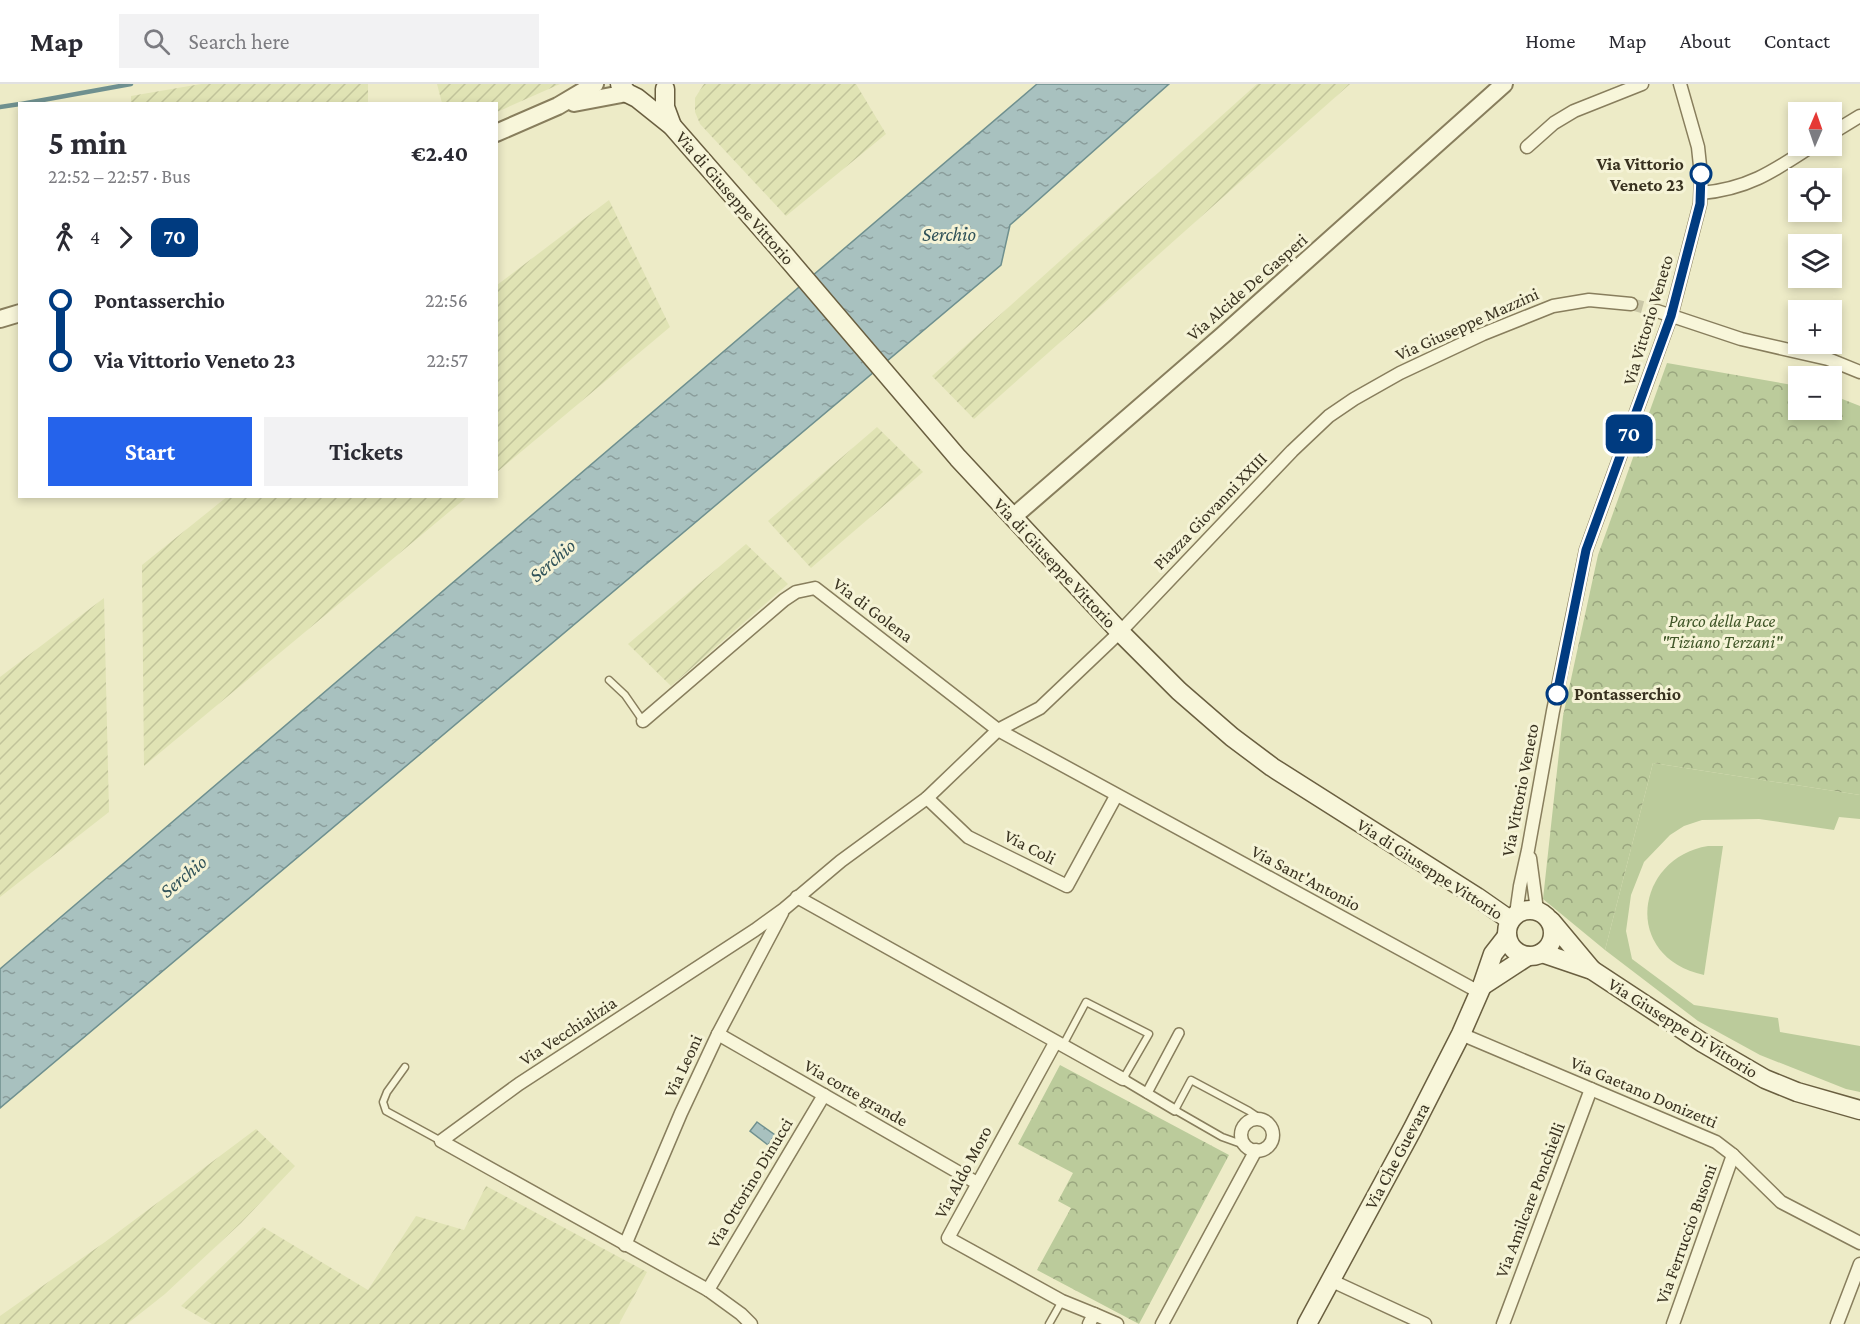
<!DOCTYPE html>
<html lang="en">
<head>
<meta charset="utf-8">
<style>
  :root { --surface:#fff; --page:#f2f2f3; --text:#2b2b33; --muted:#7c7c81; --line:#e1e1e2; --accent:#2563eb }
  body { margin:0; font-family:"Crimson Pro",serif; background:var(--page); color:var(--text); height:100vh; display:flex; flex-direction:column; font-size:22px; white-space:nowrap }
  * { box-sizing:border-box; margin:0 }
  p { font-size:20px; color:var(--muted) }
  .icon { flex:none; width:33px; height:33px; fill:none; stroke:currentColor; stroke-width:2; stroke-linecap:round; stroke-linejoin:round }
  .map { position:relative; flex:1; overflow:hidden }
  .panel { position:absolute; left:18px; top:18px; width:480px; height:396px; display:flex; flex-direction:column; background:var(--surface); border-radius:0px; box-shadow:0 3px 9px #0003 }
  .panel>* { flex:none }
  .badge { padding:0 12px; border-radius:9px; font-size:21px; line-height:39px }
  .needle { width:39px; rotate:2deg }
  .tools { position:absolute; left:1788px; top:18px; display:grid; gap:12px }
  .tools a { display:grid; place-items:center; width:54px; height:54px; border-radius:0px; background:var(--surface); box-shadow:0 3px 9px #0003; font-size:30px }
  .map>.badge { position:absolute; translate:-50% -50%; box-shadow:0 0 0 3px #fff }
  .legs { display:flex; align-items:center; gap:9px; height:66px; padding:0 30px; font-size:20px }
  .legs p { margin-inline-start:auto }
  .head { display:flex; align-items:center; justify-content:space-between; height:102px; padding:0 30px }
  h1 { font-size:33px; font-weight:700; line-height:45px }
  .cta { display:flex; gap:12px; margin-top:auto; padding:12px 30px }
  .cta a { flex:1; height:69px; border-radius:0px; background:var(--accent); color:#fff; font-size:24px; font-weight:700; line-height:69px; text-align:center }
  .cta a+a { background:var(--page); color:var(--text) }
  ul { padding:0 30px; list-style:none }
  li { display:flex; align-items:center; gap:21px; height:60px; font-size:22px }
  li i { display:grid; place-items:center; width:9px; height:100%; margin:0 8px; background:currentColor }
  li i::after { content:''; width:15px; height:15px; margin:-8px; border:4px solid; border-radius:50%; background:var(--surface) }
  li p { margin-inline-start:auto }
  li:first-child i { background:linear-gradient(#0000 50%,currentColor 0) }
  li:last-child i { background:linear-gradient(currentColor 50%,#0000 0) }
  header { display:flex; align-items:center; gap:36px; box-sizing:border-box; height:84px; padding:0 30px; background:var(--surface); border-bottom:2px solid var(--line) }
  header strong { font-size:28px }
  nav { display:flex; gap:33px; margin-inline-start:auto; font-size:21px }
  .search { width:420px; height:54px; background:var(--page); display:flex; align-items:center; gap:15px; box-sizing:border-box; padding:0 21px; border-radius:0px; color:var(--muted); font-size:22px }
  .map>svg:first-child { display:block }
  .farmland { fill:url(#farmland-furrows) }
  .grass { fill:#bbcb9b }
  .forest { fill:url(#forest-crowns) }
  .water { fill:url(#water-ripples); stroke:#6f908f; stroke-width:1.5 }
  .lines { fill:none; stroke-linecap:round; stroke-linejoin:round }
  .stream { stroke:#6f908f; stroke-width:4.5 }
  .minor-tunnel { stroke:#c9c6a6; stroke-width:12; stroke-dasharray:12 6; stroke-linecap:butt }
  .service-casing { stroke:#887e5d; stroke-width:9 }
  .pedestrian-casing { stroke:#887e5d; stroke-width:12 }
  .minor-casing { stroke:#887e5d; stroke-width:15 }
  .tertiary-casing { stroke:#887e5d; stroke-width:20 }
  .secondary-casing { stroke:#6a5f40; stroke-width:21 }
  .service { stroke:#f8f6da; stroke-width:6 }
  .pedestrian { stroke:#f8f6da; stroke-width:9 }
  .minor { stroke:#f8f6da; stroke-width:12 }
  .tertiary { stroke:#f8f6da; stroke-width:16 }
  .secondary { stroke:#f8f6da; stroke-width:18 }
  .line-1-casing { stroke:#fff; stroke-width:14 }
  .line-1 { stroke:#003b80; stroke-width:9 }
  .stop-1-dot { fill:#fff; stroke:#003b80; stroke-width:3 }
  .labels { text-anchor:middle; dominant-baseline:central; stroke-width:6; stroke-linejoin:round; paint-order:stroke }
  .stop-label { font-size:18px; font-weight:bold; fill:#393220; stroke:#f5f3d6; text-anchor:end }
  .street-label { font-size:18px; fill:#393220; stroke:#f5f3d6 }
  .park-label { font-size:18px; font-style:italic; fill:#3f5527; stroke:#f5f3d6 }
  .water-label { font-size:20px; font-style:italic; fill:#305258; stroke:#f5f3d6 }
</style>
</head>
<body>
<header>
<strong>Map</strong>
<div class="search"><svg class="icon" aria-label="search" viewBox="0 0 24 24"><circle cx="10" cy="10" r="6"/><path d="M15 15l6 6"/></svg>Search here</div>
<nav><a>Home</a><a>Map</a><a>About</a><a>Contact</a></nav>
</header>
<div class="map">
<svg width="1860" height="1240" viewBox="0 0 1860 1240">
  <defs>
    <pattern id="farmland-furrows" width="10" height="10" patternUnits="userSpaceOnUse" patternTransform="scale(1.5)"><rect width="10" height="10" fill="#e0e3b4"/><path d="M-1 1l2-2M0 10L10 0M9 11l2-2" fill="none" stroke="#c1c39a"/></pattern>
    <pattern id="forest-crowns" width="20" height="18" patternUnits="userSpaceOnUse" patternTransform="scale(1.5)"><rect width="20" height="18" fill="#bbcb9b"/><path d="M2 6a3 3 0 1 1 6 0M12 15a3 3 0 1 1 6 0" fill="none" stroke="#99a57e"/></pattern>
    <pattern id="water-ripples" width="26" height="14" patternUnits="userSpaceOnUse" patternTransform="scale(1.5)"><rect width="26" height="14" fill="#a8c1bf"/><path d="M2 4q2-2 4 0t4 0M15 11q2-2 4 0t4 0" fill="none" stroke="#8a9d9b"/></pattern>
  </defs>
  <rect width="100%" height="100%" fill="#edebc7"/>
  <g class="farmland">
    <polygon points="201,0 368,0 368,19 131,19 131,12"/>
    <polygon points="437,0 560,0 497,28 496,20 442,19"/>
    <polygon points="704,0 856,0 886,50 786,132 700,40 695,28 695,14"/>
    <polygon points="1257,0 1350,0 974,335 932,292"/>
    <polygon points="609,116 670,243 497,388 497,201"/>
    <polygon points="877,343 923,388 811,484 768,437"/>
    <polygon points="228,412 467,413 144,682 142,481"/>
    <polygon points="746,460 788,500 671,602 628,560"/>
    <polygon points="104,514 109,728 0,813 0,593"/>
    <polygon points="256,1045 295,1082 241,1139 165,1210 127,1240 0,1240 0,1232 105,1158"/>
    <polygon points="486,1102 647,1188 619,1240 212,1240 181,1222 263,1143 368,1206 416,1132 464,1146"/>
  </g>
  <g class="grass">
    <polygon points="1653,679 1860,711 1860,735 1839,733 1834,746 1759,735 1702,736 1684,742 1670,751 1644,778 1631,811 1626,847 1632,875 1694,921 1778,934 1780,948 1860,962 1860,1008 1846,1005 1760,971 1698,937 1605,866"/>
    <path d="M1708 762H1723L1704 891C1621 873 1635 774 1708 762Z"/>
  </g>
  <g class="forest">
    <polygon points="1667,279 1798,302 1798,326 1832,326 1832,311 1860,322 1860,711 1653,679 1605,866 1543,815 1563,632 1598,471"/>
    <polygon points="1060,981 1229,1071 1139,1240 1037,1186 1071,1124 1058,1117 1073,1089 1018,1060"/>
  </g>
  <g class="water">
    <polygon points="1037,0 1169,0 1010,141 1001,181 0,1024 0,885"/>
    <polygon points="757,1038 775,1051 768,1061 750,1047"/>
  </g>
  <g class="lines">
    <g class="stream">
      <polyline points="21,20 131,0"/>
      <polyline points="0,23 20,20"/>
    </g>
    <polyline class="minor-tunnel" points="1631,220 1657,227"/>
    <defs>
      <g id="service">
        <polyline points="609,596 625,611 643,637"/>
        <polyline points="1062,963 1086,918 1149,950 1123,995"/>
        <polyline points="405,983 387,1008 383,1018 386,1027 441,1057"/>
        <polyline points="1247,1062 1222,1053 1175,1026 1191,996 1249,1027 1261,1035"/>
        <polyline points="1049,1240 1062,1217"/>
      </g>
      <g id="pedestrian">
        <polyline points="1123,995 1175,1026"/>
        <polyline points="1147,1009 1179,949"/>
      </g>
      <g id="minor">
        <polyline points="1832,49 1860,32"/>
        <polyline points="1527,63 1554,39 1574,27 1642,0"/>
        <path d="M1701 109C1748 105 1774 87 1812 62"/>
        <polyline points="1657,227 1741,255 1828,275 1860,288"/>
        <polyline points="643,637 784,516 796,508 815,504 998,646 1479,908"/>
        <polyline points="927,714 968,753 1067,802 1116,712"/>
        <polyline points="1530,774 1537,826"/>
        <polyline points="797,813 1123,995"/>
        <polyline points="1516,830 1520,802 1528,766 1553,627 1586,466 1671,232 1700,120 1701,91 1698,63 1680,0"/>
        <polyline points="718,950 977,1099"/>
        <polyline points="1461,950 1716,1058 1733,1071 1781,1118 1860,1159"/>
        <polyline points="1055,959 948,1154 1062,1217 1094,1230 1089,1240"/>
        <circle cx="1257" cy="1051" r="16"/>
        <polyline points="625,1161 681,1029 718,950 782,829"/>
        <polyline points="1330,1196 1425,1240"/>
        <polyline points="708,1206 824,1011"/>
        <polyline points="1094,1230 1117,1240"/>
        <polyline points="751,1240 741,1230 708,1206 441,1057 519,1000 755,846 784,825 841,777 927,714 998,646 1040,624 1120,548 1292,367 1329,332 1354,315 1400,289 1483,250 1553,222 1589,216 1631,220"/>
        <polyline points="1162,1240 1256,1066"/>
        <polyline points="1503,1240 1591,1005"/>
        <polyline points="1673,1240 1733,1071"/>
        <polyline points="1837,1240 1860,1180"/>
      </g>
      <g id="tertiary">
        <polyline points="574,19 627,9"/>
        <polyline points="496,49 558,22 595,0"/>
        <polyline points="0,235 20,229"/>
        <polyline points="1013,433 1223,251 1504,0"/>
      </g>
      <g id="secondary">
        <polyline points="620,0 627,9 637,14 672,42 783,169 958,374 1120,548 1179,607 1232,653 1272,683 1477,813 1510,836"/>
        <polyline points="665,5 665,23 672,42"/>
        <circle cx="1530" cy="849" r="23"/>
        <polyline points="1551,837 1592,886"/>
        <polyline points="1542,869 1592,886 1703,959 1765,995 1797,1008 1860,1026"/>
        <polyline points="1482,902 1528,872"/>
        <polyline points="1307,1240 1412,1046 1461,950 1482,902 1493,870 1507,852"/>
      </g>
    </defs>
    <use href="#service" class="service-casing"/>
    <use href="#pedestrian" class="pedestrian-casing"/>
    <use href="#minor" class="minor-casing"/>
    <use href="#tertiary" class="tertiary-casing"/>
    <use href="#secondary" class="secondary-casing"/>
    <use href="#service" class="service"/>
    <use href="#pedestrian" class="pedestrian"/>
    <use href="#minor" class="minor"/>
    <use href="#tertiary" class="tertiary"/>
    <use href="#secondary" class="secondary"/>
  </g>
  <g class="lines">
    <defs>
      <polyline id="line-1" points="1557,610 1586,466 1671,232 1700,120 1701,90"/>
    </defs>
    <use href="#line-1" class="line-1-casing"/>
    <use href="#line-1" class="line-1"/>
  </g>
  <g class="stop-1-dot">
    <circle cx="1701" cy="90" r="10"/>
    <circle cx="1557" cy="610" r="10"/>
  </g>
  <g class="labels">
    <g class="stop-label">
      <text x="1684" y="80">Via Vittorio<tspan x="1684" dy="21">Veneto 23</tspan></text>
      <text x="1574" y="610" text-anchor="start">Pontasserchio</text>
    </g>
    <g class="street-label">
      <text transform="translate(735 114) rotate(49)">Via di Giuseppe Vittorio</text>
      <text transform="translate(1247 203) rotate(-41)">Via Alcide De Gasperi</text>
      <text transform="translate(1648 236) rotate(-73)">Via Vittorio Veneto</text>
      <text transform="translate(1467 240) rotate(-24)">Via Giuseppe Mazzini</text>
      <text transform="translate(1210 427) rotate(-46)">Piazza Giovanni XXIII</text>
      <text transform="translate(1055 479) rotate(47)">Via di Giuseppe Vittorio</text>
      <text transform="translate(873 526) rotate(37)">Via di Golena</text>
      <text transform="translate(1520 706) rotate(-79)">Via Vittorio Veneto</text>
      <text transform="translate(1030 763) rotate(27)">Via Coli</text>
      <text transform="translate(1430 785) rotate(33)">Via di Giuseppe Vittorio</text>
      <text transform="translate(1306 794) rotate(28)">Via Sant'Antonio</text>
      <text transform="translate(1683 944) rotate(32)">Via Giuseppe Di Vittorio</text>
      <text transform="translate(568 947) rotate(-33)">Via Vecchializia</text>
      <text transform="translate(683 982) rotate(-65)">Via Leoni</text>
      <text transform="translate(1644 1008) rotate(23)">Via Gaetano Donizetti</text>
      <text transform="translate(856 1009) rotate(30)">Via corte grande</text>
      <text transform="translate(1397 1072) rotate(-62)">Via Che Guevara</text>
      <text transform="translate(963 1088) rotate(-62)">Via Aldo Moro</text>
      <text transform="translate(750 1099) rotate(-59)">Via Ottorino Dinucci</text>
      <text transform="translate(1530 1116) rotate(-69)">Via Amilcare Ponchielli</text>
      <text transform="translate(1686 1150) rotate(-70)">Via Ferruccio Busoni</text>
    </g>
    <g class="park-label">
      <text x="1722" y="537">Parco della Pace<tspan x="1722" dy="21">"Tiziano Terzani"</tspan></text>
    </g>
    <g class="water-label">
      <text x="949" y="150">Serchio</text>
      <text transform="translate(552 476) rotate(-41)">Serchio</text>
      <text transform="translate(183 792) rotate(-40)">Serchio</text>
    </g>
  </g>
</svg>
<div class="tools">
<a><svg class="needle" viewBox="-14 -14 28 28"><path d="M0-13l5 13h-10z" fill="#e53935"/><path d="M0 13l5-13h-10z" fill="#7c7c81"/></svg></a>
<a><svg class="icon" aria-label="locate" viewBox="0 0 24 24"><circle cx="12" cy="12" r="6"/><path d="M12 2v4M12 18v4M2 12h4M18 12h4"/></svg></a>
<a><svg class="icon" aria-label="layers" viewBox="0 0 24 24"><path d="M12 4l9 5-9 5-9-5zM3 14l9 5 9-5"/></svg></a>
<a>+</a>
<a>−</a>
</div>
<b class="badge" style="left:1629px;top:350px;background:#003b80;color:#fff">70</b>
<section class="panel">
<div class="head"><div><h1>5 min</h1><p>22:52 – 22:57 · Bus</p></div><b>€2.40</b></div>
<div class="legs"><svg class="icon" aria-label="walk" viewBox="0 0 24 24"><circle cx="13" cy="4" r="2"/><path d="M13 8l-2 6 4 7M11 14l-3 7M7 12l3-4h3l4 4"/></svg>4<svg class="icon" aria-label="forward" viewBox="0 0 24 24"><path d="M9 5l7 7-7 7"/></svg><b class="badge" style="background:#003b80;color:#fff">70</b></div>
<ul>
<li><i style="color:#003b80"></i><b>Pontasserchio</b><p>22:56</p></li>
<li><i style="color:#003b80"></i><b>Via Vittorio Veneto 23</b><p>22:57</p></li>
</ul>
<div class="cta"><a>Start</a><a>Tickets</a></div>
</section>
</div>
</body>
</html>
